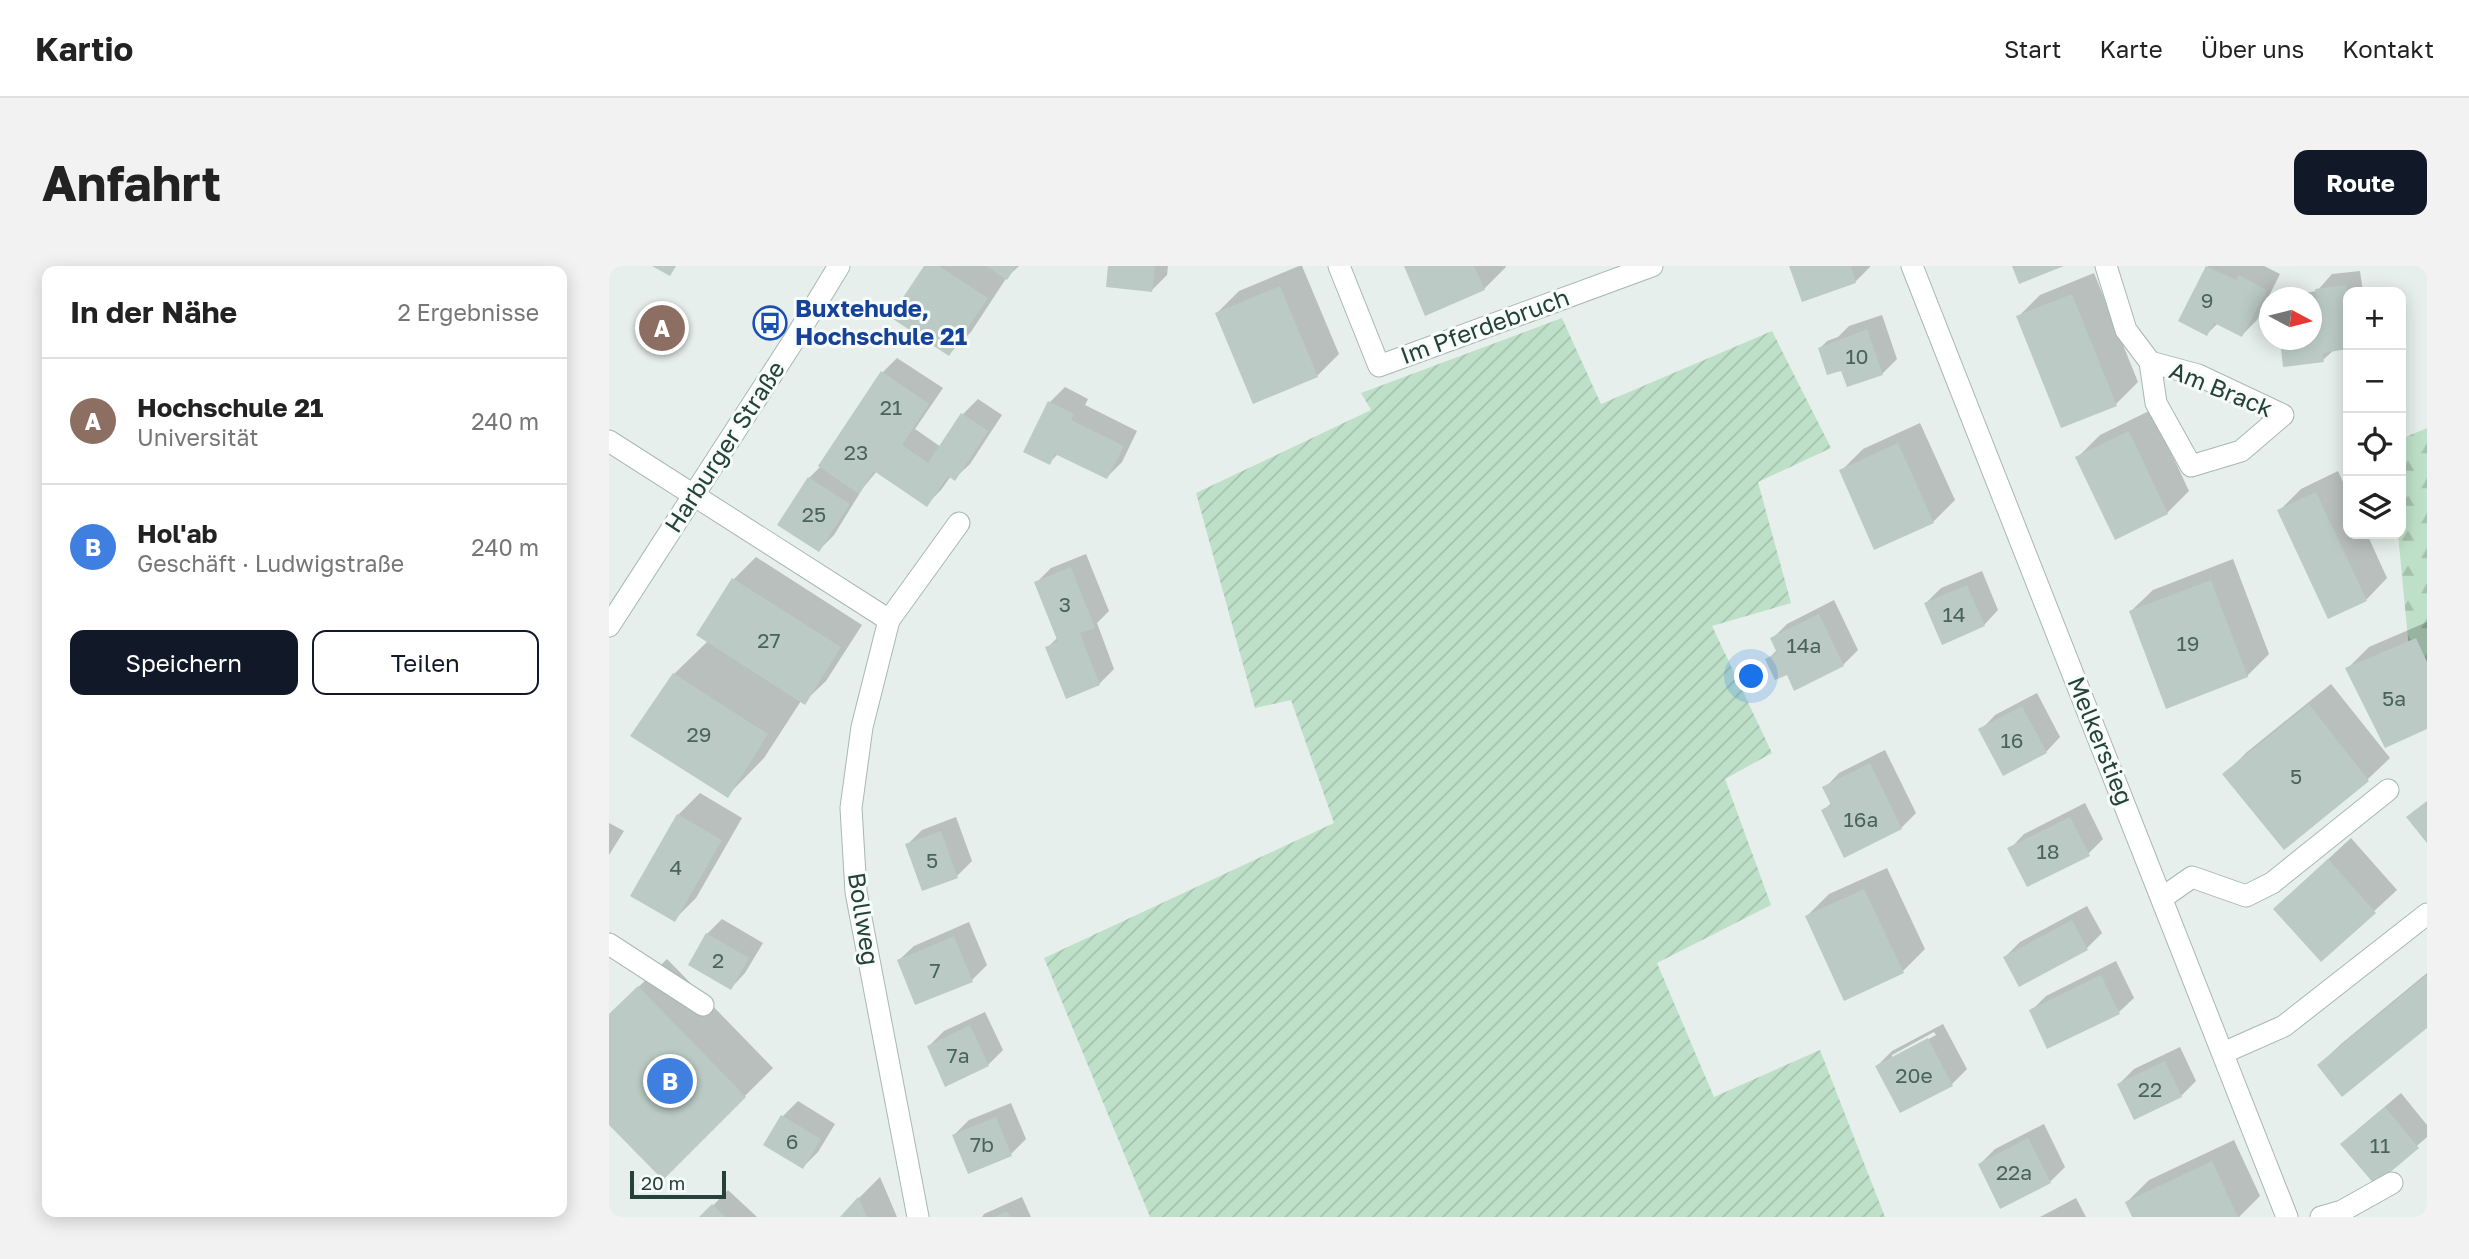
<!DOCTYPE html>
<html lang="de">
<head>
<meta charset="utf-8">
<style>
	:root { --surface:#fff; --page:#f2f2f2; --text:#222; --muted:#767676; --line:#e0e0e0; --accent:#111827 }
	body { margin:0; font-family:"Golos Text",sans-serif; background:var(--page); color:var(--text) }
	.controls { position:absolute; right:21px; top:21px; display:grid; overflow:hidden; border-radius:14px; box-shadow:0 4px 18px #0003 }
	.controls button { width:63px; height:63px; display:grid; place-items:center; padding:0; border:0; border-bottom:2px solid var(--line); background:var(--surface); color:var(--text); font:35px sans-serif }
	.compass { position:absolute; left:1650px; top:21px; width:63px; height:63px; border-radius:50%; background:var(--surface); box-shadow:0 4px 18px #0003; rotate:97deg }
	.scale { position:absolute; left:21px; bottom:18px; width:96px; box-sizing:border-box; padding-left:7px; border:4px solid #24423a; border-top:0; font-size:19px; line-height:24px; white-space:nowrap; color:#24423a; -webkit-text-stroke:5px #f7fbf9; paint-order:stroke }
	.you { position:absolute; left:1143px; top:411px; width:24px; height:24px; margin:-18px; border:5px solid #fff; border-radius:50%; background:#1a73e8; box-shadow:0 0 0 10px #1a73e833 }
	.badge { display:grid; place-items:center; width:46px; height:46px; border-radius:50%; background:var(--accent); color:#fff; font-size:23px; font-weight:700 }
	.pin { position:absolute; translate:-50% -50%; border:4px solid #fff; box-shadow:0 2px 7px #0006 }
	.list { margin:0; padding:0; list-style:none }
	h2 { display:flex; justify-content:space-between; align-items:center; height:91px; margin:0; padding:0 28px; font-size:30px }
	h2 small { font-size:23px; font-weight:400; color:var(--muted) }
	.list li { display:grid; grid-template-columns:46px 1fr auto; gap:21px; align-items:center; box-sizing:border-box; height:126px; padding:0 28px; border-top:2px solid var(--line) }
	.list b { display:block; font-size:26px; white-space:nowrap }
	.list p { margin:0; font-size:23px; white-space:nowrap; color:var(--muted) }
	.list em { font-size:23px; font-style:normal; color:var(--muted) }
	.actions { display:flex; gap:14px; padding:21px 28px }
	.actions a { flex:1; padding:16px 0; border:2px solid var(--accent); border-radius:14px; text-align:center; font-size:24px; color:var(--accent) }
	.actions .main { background:var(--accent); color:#fff }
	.icon { flex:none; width:38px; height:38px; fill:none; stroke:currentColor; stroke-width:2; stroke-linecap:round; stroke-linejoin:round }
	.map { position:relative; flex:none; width:1818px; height:951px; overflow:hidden; border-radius:14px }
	header { display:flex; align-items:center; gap:42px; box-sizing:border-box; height:98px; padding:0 35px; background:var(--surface); border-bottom:2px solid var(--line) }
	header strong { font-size:33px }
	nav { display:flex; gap:38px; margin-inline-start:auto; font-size:24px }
	.intro { display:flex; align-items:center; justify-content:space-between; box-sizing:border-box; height:168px; padding:0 42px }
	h1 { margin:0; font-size:49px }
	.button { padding:18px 32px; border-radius:14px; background:var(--accent); color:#fff; font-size:24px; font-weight:700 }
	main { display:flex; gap:42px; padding:0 42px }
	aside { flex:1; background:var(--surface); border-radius:14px; box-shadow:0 4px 18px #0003 }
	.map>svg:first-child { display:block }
	.forest { fill:url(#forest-firs) }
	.garden { fill:url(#garden-furrows) }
	.shadow { fill:#0003; fill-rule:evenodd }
	.building { fill:#bbcac4 }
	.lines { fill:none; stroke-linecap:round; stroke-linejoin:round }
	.minor-casing { stroke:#a8b8b2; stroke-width:23 }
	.minor { stroke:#fff; stroke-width:21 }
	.labels { text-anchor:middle; stroke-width:6; stroke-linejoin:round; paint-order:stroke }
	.number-label { font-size:21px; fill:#4a645c }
	.transit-label { font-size:24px; font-weight:bold; fill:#164399; stroke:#f7fbf9; text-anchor:start }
	.street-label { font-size:24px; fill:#24423a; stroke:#f7fbf9 }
</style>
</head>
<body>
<header>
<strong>Kartio</strong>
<nav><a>Start</a><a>Karte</a><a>Über uns</a><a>Kontakt</a></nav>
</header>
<div class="intro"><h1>Anfahrt</h1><a class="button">Route</a></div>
<main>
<aside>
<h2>In der Nähe<small>2 Ergebnisse</small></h2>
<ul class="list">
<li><span class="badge" style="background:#8d6e63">A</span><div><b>Hochschule 21</b><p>Universität</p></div><em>240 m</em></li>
<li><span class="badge" style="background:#3f7fe0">B</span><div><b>Hol'ab</b><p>Geschäft · Ludwigstraße</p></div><em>240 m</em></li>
</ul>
<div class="actions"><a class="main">Speichern</a><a>Teilen</a></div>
</aside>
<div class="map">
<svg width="1818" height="951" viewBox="0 0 1818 951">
	<defs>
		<pattern id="forest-firs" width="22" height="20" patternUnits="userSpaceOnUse" patternTransform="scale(1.75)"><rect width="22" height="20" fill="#bfe0c8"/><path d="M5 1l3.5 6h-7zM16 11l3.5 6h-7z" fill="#a4c1ad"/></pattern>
		<pattern id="garden-furrows" width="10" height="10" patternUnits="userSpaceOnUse" patternTransform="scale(1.75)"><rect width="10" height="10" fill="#bfe0c8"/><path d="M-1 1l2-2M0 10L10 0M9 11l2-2" fill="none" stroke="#a4c1ad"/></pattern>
	</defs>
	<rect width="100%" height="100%" fill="#e6efeb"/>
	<polygon class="forest" points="1818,162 1818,430 1802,404 1789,268 1792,268 1792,173"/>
	<polygon class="garden" points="953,52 992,138 1163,65 1222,182 1149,216 1182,337 1103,360 1163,487 1116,513 1162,639 1048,697 1105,831 1211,784 1276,951 541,951 435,692 725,557 682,434 646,442 587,227 762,144 752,127"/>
	<g class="shadow">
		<polygon points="317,0 410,0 398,11 362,66 340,88"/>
		<polygon points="501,0 559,0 558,9 543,24"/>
		<polygon points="690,0 693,0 730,88 708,110 608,47 630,25"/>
		<polygon points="796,0 896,0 897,1 875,23"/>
		<polygon points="1183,0 1261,0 1261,1 1246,16"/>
		<polygon points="1599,0 1655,0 1671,8 1648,54 1633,69 1609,57 1598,68 1571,54"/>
		<polygon points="1751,5 1754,26 1739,26 1739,82 1726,83 1714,94 1676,99 1673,74 1702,74 1702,32 1690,32 1694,27 1708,25 1723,8"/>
		<polygon points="1485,7 1529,116 1507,138 1409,51 1431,29"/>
		<polygon points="1273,49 1288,93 1273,108 1211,82 1218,75 1229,71 1240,60"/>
		<polygon points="288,92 334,122 306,163 332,181 354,148 369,133 393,149 361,198 346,212 342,210 332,224 317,239 268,205 254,222 225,269 210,284 171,259 200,212 212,200 274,106"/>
		<polygon points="456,121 479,133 476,139 528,165 513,196 498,211 450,187 440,197 417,185 441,136"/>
		<polygon points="1542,144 1580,225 1558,247 1469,191 1491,169"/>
		<polygon points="1311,157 1346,234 1324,256 1232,205 1254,183"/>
		<polygon points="1729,205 1739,227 1739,268 1758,268 1778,312 1757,334 1670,245 1692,223"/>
		<polygon points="477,288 500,345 488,357 505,403 490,418 438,382 449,371 427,317 442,302"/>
		<polygon points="147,291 253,359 217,415 195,436 192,435 155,492 118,530 65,408 99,375 89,369 125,313"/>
		<polygon points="1624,293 1660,388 1638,410 1522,345 1544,324"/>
		<polygon points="1373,305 1389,344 1375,359 1317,337 1332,322"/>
		<polygon points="1225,334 1249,384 1234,399 1179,406 1158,394 1168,384 1163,373 1178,358"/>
		<polygon points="1818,356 1818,461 1738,403 1760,381"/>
		<polygon points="1722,418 1781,492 1759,513 1675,582 1616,508 1638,486"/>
		<polygon points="1428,427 1451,471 1437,486 1372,464 1386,449"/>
		<polygon points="1276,484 1307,547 1292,562 1214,545 1223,536 1216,522 1230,507"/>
		<polygon points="91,527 133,552 87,632 65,654 69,549"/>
		<polygon points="1476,537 1494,573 1479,588 1401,583 1415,568"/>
		<polygon points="347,551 363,595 348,610 298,579 313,564"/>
		<polygon points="0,557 15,565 0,589"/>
		<polygon points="1742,572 1788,624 1712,694 1689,621"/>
		<polygon points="1278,602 1316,683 1294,705 1198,650 1220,628"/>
		<polygon points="1478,640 1493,667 1478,682 1411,719 1396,691 1411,676"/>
		<polygon points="113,653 154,677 136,707 122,722 98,668"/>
		<polygon points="360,656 378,699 363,714 307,737 290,694 305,680"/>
		<polygon points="58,693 164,802 54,911 0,856 0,750"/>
		<polygon points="1507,695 1525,732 1510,746 1422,745 1437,730"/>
		<polygon points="1818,707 1818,760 1710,799 1732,778"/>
		<polygon points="376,746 394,784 379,799 320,780 335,765"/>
		<path d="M1334,758L1358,803L1343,818L1268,800L1283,785ZM1325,766L1327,769L1283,793V789Z"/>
		<polygon points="1571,781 1587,815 1572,830 1510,818 1525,803"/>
		<polygon points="1792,827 1818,859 1818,871 1766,917 1748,864"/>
		<polygon points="189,835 226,858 209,886 194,901 174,850"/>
		<polygon points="402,837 417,873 402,888 345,869 360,854"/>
		<polygon points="1435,858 1456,901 1441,916 1371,898 1386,883"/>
		<polygon points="1625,874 1651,930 1630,951 1525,951 1518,936 1540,914"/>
		<polygon points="271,911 288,951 233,951 250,932"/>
		<polygon points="119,924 148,951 93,951"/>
		<polygon points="413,931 422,951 373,951 375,948"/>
		<polygon points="1467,932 1477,951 1431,951"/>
	</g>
	<g class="building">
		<polygon points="43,0 67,0 61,10"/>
		<polygon points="315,0 330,0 379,32 340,90 281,51"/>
		<polygon points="377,0 407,0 398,14"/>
		<polygon points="499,0 546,0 543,26 497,21"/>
		<polygon points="795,0 865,0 876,24 816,50"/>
		<polygon points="1180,0 1242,0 1247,17 1193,36"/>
		<polygon points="1403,0 1455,0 1410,18"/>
		<polygon points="1597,0 1627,14 1630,9 1658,24 1633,71 1605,57 1598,70 1569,55"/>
		<polygon points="1737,19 1739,39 1739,83 1714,87 1715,96 1674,101 1671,74 1702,74 1702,38 1708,38 1706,23"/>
		<polygon points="671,20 709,111 644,138 606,47"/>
		<polygon points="1463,28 1508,140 1452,162 1407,50"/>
		<polygon points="1258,63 1274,109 1238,121 1232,105 1218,109 1209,82"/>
		<polygon points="272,105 320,138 293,179 319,197 352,147 379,165 346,215 339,210 318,241 265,205 250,228 209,200"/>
		<polygon points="439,135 465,148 462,154 515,180 498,213 446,188 441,199 414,186"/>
		<polygon points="1520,165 1559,248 1506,274 1466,191"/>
		<polygon points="1289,177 1325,257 1265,284 1230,204"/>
		<polygon points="199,211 241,238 210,286 168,259"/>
		<polygon points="1707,226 1758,335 1719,353 1668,244"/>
		<polygon points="462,301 486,362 471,367 491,419 457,433 436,381 449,376 425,316"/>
		<polygon points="123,312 232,381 196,439 87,369"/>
		<polygon points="1602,314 1639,411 1557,443 1520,345"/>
		<polygon points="1358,319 1376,360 1333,379 1315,337"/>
		<polygon points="1210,348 1235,400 1185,425 1178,409 1166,414 1156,393 1168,387 1161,372"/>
		<polygon points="1807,372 1818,396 1818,463 1776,482 1736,402"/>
		<polygon points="64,407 159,468 119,532 21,470"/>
		<polygon points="1700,438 1760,515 1675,584 1613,508"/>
		<polygon points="1413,440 1438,487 1394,510 1369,463"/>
		<polygon points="1261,497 1293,563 1235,592 1212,544 1222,539 1213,521"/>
		<polygon points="1818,535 1818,577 1797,551"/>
		<polygon points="68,548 113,574 66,656 21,630"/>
		<polygon points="1461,551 1481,590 1418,621 1398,582"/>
		<polygon points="332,565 349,612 313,625 296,578"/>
		<polygon points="1719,593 1767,647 1712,696 1664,643"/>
		<polygon points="1255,623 1295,707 1235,735 1196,650"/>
		<polygon points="1463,654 1479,684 1410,721 1394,691"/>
		<polygon points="97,667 140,692 122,724 79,699"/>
		<polygon points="345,670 364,716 306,739 288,694"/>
		<polygon points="1492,709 1511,748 1438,783 1420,744"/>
		<polygon points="1818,709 1818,762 1733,831 1708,799"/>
		<polygon points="29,720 137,831 54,914 0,859 0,748"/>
		<polygon points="361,759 380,800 336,821 318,780"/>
		<polygon points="1319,772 1344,820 1291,847 1266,800"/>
		<polygon points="1556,795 1573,831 1525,854 1508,818"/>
		<polygon points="1776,841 1810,882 1766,919 1731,878"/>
		<polygon points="172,849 212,873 194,903 154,879"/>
		<polygon points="387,851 403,890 359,908 343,869"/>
		<polygon points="1419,872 1442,917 1391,943 1369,898"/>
		<polygon points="1603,895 1629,951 1523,951 1516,936"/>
		<polygon points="249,931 258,951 231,951"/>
		<polygon points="103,938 117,951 90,951"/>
		<polygon points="398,945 401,951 385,951"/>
	</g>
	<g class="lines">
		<defs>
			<g id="minor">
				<polyline points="730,0 770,100 1043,0"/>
				<polyline points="1303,0 1678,951"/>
				<polyline points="1497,0 1517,64 1541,96 1547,137 1582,200 1632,185 1674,149 1589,109 1541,96"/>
				<polyline points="0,175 280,354 253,461 242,542 247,626 309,951"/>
				<polyline points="280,354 350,257"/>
				<polyline points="0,360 185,74 230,0"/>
				<polyline points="1553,632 1583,611 1637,630 1663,617 1779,524"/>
				<polyline points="0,678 94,739"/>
				<polyline points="1614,787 1675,760 1818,648"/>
				<polyline points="1712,951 1733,945 1783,917"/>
			</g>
		</defs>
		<use href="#minor" class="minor-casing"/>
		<use href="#minor" class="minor"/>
	</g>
	<defs>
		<symbol id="bus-ring" viewBox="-11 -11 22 22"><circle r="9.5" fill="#f7fbf9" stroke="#1a4fb4" stroke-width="1.5"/><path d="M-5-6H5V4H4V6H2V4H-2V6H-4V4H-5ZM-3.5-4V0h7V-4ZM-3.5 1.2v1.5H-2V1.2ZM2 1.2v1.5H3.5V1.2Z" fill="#1a4fb4"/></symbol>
	</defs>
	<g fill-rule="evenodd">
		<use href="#bus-ring" x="142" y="38" width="38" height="38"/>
	</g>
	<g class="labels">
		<g class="number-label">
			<text x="1598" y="42">9</text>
			<text x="1248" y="98">10</text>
			<text x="282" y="149">21</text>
			<text x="247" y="194">23</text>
			<text x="205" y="256">25</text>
			<text x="456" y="346">3</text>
			<text x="1345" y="356">14</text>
			<text x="160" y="382">27</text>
			<text x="1579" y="385">19</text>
			<text x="1195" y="387">14a</text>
			<text x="1785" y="440">5a</text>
			<text x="90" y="476">29</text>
			<text x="1403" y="482">16</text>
			<text x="1687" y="518">5</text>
			<text x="1252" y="561">16a</text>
			<text x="1439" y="593">18</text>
			<text x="323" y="602">5</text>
			<text x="67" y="609">4</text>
			<text x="109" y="702">2</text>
			<text x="326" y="712">7</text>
			<text x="349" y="797">7a</text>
			<text x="1305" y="817">20e</text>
			<text x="1541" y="831">22</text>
			<text x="183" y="883">6</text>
			<text x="373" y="886">7b</text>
			<text x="1771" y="887">11</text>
			<text x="1405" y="914">22a</text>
		</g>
		<g class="transit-label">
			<text x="186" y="51">Buxtehude,<tspan x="186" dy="28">Hochschule 21</tspan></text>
		</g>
		<g class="street-label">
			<text transform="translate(876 61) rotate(-20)" y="8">Im Pferdebruch</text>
			<text transform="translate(1612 124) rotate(22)" y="8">Am Brack</text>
			<text transform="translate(116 181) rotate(-57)" y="8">Harburger Straße</text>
			<text transform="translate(1491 475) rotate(68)" y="8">Melkerstieg</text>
			<text transform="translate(254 653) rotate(81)" y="8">Bollweg</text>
		</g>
	</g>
</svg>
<div class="controls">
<button>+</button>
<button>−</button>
<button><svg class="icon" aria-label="locate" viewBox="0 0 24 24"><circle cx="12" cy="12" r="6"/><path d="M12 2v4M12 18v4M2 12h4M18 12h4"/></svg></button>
<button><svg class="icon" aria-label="layers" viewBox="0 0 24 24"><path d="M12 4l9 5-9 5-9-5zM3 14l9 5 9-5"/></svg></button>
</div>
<svg class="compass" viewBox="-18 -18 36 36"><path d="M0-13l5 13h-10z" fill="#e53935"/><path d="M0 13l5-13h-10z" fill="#767676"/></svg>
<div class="scale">20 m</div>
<div class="you"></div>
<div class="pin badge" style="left:53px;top:62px;background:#8d6e63">A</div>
<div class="pin badge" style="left:61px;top:815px;background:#3f7fe0">B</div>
</div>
</main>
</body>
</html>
